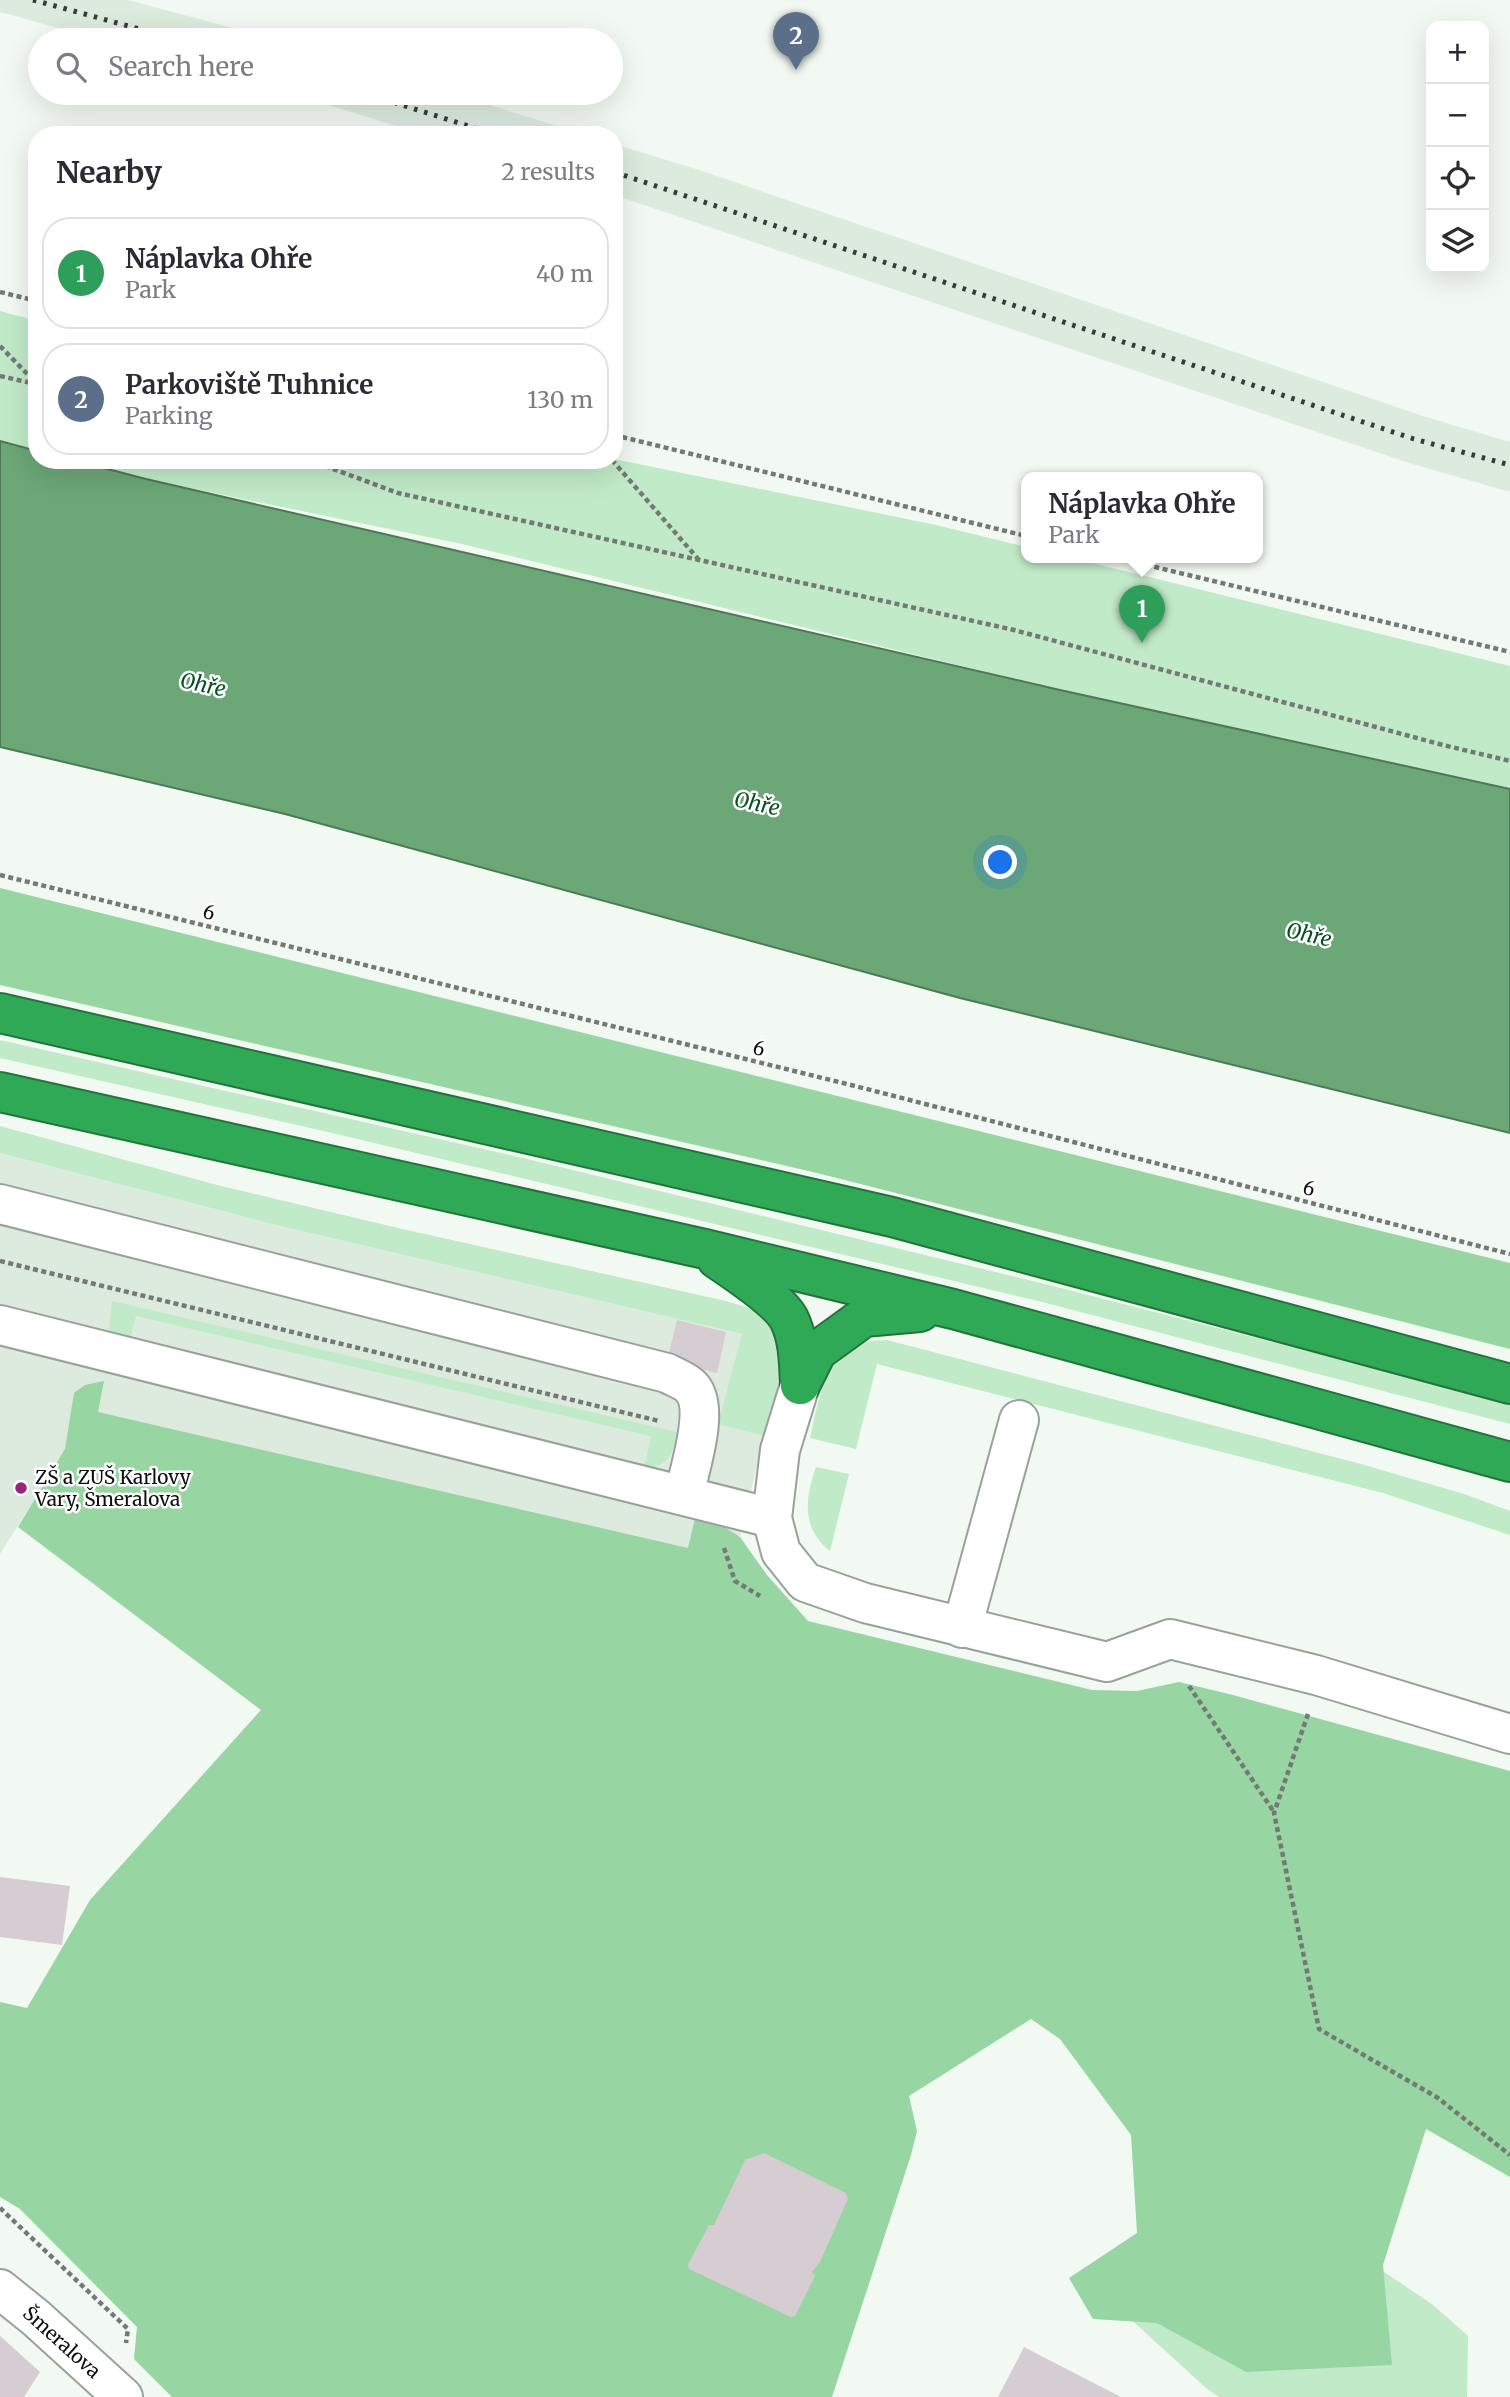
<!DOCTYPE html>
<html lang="en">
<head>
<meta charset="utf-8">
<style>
	:root { --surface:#fff; --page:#f2f2f3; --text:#2b2b33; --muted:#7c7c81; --line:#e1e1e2; --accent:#7c3aed }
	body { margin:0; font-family:Merriweather,serif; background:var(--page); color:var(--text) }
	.controls { position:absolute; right:21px; top:21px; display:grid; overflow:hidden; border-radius:14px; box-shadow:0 7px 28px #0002 }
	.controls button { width:63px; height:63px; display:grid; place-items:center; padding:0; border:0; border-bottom:2px solid var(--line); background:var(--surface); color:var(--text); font:35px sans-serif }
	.you { position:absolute; left:1001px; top:863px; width:24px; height:24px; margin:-18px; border:5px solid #fff; border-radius:50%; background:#1a73e8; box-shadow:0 0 0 10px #1a73e833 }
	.badge { display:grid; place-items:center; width:46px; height:46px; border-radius:50%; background:var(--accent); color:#fff; font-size:23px; font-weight:700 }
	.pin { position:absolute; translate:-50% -58px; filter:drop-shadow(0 2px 4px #0008) }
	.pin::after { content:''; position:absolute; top:37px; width:24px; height:21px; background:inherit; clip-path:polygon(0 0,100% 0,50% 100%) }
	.popup { position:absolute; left:1021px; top:472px; width:242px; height:91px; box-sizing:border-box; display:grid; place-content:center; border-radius:14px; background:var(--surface); filter:drop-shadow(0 2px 5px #0005); font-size:23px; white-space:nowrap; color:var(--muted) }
	.popup b { font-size:26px; color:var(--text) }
	.popup::after { content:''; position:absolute; left:50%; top:100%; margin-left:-14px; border:14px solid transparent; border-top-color:var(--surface) }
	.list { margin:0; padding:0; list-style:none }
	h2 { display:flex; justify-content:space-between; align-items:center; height:91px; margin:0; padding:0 28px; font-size:30px }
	h2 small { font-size:23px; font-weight:400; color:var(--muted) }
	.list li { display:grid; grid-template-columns:46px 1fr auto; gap:21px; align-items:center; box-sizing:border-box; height:112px; margin:0 14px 14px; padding:0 14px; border:2px solid var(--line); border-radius:28px }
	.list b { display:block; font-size:26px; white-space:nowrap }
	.list p { margin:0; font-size:23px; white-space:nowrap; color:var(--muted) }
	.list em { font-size:23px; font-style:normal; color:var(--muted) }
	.icon { flex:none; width:38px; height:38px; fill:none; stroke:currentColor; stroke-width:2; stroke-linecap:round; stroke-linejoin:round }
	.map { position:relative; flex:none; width:1510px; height:2397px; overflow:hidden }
	.search { position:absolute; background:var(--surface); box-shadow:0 7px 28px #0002; left:28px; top:28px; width:595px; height:77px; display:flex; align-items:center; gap:18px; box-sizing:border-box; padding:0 24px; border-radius:38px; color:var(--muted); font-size:26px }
	.panel { position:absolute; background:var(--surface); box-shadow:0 7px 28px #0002; left:28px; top:126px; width:595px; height:343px; border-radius:28px }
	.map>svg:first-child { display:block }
	.built { fill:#ddebdf }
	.green { fill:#c1eac8 }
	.forest { fill:#97d5a2 }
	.water { fill:#6ba777; stroke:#4e7957; stroke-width:2 }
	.building { fill:#d6cdd3 }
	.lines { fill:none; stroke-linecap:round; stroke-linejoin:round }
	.minor-casing { stroke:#99a19a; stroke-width:42 }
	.highway-casing { stroke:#23733d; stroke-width:42 }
	.path { stroke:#747975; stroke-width:4.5; stroke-dasharray:5 3.5; stroke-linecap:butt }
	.minor { stroke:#fff; stroke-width:38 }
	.highway { stroke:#30a957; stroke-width:38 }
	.rail { stroke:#383c39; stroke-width:5; stroke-dasharray:3.5 7; stroke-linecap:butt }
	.poi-dot { fill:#9a237d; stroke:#fff; stroke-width:2.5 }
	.labels { text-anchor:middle; stroke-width:5; stroke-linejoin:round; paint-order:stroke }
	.street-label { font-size:19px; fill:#0c0f0d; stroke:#fff }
	.poi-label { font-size:19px; fill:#0c0f0d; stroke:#fff; text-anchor:start }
	.water-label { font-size:21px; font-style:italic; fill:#085022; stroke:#fff }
</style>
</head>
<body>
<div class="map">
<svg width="1510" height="2397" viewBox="0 0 1510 2397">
	<rect width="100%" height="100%" fill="#f1f9f2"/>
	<g class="built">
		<polygon points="0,0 128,0 277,40 102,40 0,12"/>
		<polygon points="290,93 451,93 586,135 425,135"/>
		<polygon points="614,144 696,169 1423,416 1510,442 1510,492 1409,463 614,195"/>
		<polygon points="0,1153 280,1226 742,1334 782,1361 740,1537 717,1619 66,1449 0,1554"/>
	</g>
	<g class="green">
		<polygon points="0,311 37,321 37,451 0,441"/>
		<polygon points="614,459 936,525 1026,547 1026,557 1068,557 1510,666 1510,789 1060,690 462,544 146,479 73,460"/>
		<polygon points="0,1040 523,1158 1045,1284 1510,1403 1510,1424 1042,1302 328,1132 0,1058"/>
		<path d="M0,1126L221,1186L398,1228L726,1301C736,1304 748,1307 757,1312C799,1340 774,1397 765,1436L718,1424L742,1334L280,1226L0,1153Z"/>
		<path d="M112,1301L677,1432C672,1457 670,1465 644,1468L651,1436L136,1316L127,1349L112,1340L109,1329Z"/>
		<path d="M887,1340L1361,1464L1464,1494L1510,1511V1535L1383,1493L877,1364L856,1449L810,1438C818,1405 823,1356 860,1343C868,1340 879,1341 887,1340Z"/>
		<path d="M816,1467L849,1474L830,1551C801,1528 805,1498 816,1467Z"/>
		<polygon points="1318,2227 1433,2305 1468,2336 1467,2397 1219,2397 1206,2388 1114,2304"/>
	</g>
	<g class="forest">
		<polygon points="0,888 1510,1263 1510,1349 817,1173 0,985"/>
		<polygon points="104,1381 98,1412 688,1548 695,1518 724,1527 740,1537 767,1575 808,1621 1092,1690 1137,1691 1179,1682 1233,1695 1510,1771 1510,2177 1426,2129 1383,2265 1392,2365 1246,2372 1157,2323 1093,2319 1069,2278 1137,2233 1131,2135 1060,2039 1031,2019 909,2096 917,2131 911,2155 832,2397 172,2397 134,2359 137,2327 20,2209 0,2197 0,2002 27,2008 90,1900 261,1710 18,1527 65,1449 74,1393 85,1385"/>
	</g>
	<polygon class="water" points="0,441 37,451 37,460 73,460 146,479 1060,690 1510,789 1510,1133 960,998 285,814 0,747"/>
	<g class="building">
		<polygon points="677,1320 726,1332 717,1373 667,1361"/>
		<polygon points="0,1877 70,1886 62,1945 0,1937"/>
		<polygon points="764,2153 846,2193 848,2199 820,2262 812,2272 815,2276 795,2316 791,2317 689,2269 688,2265 709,2225 714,2225 745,2160"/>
		<polygon points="0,2336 40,2372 24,2397 0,2397"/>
		<polygon points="1024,2347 1082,2377 1121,2397 998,2397"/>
	</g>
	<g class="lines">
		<defs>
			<g id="minor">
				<path d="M0,1204L667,1373C674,1377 686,1381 691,1387C711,1407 689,1471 684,1495"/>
				<polyline points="0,1325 772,1518"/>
				<polyline points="800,1385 780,1450 772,1518 781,1552 805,1582 865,1603 1107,1662 1170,1639 1316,1675 1510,1734"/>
				<polyline points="962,1628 1019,1420"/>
				<polyline points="0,2289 36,2318 123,2397"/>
			</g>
			<g id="highway">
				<polyline points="0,1013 892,1217 1510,1384"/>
				<polyline points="0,1092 705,1249 953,1309 1510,1462"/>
				<path d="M717,1259C736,1272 779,1300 789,1319C799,1339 799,1363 800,1385"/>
				<polyline points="800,1385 817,1351 864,1317 920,1312"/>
			</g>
		</defs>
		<use href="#minor" class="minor-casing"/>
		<use href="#highway" class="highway-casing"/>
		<g class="path">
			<polyline points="0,292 37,301"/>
			<polyline points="0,346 37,384"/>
			<polyline points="0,376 36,384"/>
			<polyline points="614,435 1026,536"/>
			<polyline points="309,460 398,493 1014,630 1443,745 1510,761"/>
			<polyline points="612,460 699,560"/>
			<polyline points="1113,557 1510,652"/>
			<polyline points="0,875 855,1086 1510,1254"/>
			<polyline points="0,1261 659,1421"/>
			<polyline points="724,1548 735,1581 760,1596"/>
			<polyline points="1189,1686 1274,1812"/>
			<polyline points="1308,1714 1274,1813 1319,2029 1438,2098 1510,2155"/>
			<polyline points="0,2208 128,2329 126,2343"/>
		</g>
		<use href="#minor" class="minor"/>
		<use href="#highway" class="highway"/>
		<g class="rail">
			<polyline points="33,0 180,40"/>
			<polyline points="364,93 497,135"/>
			<polyline points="614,172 1414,439 1510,465"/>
		</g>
	</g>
	<circle class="poi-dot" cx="21" cy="1488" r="7"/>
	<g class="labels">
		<g class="street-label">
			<text transform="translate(209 912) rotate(14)" y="7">6</text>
			<text transform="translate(759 1048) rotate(14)" y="7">6</text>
			<text transform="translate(1309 1188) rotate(14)" y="7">6</text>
			<text transform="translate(62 2342) rotate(42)" y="7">Šmeralova</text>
		</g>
		<g class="poi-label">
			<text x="35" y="1484">ZŠ a ZUŠ Karlovy<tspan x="35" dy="22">Vary, Šmeralova</tspan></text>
		</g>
		<g class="water-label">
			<text transform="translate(203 685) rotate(12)" y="7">Ohře</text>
			<text transform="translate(757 804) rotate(12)" y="7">Ohře</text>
			<text transform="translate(1309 935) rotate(13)" y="7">Ohře</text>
		</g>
	</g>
</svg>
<div class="controls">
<button>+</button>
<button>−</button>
<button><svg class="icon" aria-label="locate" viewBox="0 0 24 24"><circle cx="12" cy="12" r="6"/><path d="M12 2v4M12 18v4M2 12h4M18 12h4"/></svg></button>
<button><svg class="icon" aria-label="layers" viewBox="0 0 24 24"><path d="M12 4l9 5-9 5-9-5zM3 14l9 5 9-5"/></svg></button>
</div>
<div class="you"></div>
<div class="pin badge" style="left:1142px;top:643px;background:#2e9e5b">1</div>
<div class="popup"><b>Náplavka Ohře</b>Park</div>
<div class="pin badge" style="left:796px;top:70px;background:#5c6f8a">2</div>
<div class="search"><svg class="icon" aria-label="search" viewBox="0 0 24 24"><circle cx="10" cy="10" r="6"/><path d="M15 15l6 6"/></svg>Search here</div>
<section class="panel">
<h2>Nearby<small>2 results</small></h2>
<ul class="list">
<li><span class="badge" style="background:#2e9e5b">1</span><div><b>Náplavka Ohře</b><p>Park</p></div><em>40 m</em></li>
<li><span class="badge" style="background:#5c6f8a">2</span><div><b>Parkoviště Tuhnice</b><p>Parking</p></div><em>130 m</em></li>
</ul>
</section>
</div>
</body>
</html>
